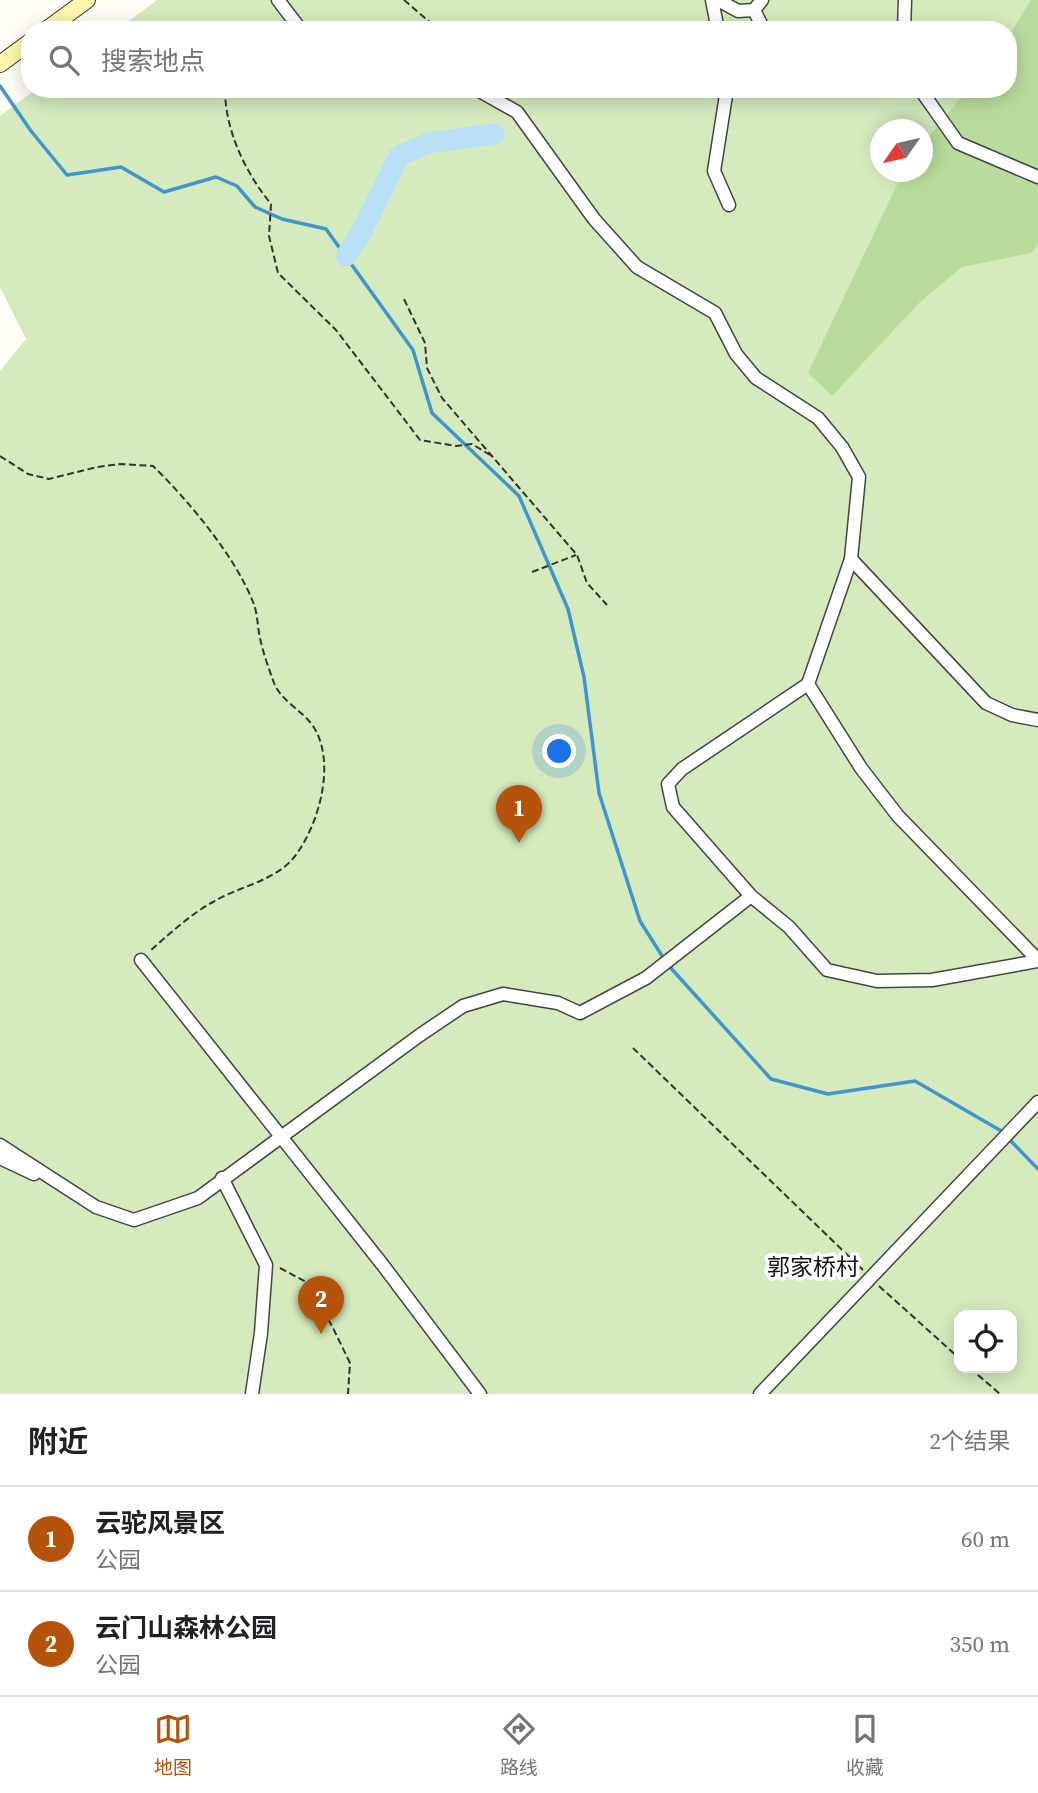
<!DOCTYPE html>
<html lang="zh">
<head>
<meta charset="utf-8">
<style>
	:root { --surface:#fff; --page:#f6f6f6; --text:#202124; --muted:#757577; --line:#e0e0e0; --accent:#b45309 }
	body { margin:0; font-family:"Source Serif 4","Noto Sans SC",serif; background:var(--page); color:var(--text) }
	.controls { position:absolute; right:21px; bottom:21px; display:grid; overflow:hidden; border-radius:14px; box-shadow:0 4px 18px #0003 }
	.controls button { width:63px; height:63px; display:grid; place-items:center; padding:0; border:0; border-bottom:2px solid var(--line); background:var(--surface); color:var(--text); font:35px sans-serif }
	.compass { position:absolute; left:870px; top:119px; width:63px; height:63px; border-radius:50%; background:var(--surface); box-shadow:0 4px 18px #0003; rotate:236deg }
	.you { position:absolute; left:560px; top:752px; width:24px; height:24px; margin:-18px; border:5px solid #fff; border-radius:50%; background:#1a73e8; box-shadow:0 0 0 10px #1a73e833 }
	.badge { display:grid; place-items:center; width:46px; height:46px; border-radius:50%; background:var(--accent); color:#fff; font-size:23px; font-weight:700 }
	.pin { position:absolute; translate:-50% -58px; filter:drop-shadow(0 2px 4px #0008) }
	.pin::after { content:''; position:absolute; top:37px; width:24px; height:21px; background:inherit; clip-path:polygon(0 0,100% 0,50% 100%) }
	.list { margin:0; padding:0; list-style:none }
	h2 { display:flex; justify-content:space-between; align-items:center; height:91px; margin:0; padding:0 28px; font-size:30px }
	h2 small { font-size:23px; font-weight:400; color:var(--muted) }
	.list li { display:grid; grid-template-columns:46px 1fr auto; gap:21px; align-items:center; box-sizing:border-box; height:105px; padding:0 28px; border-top:2px solid var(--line) }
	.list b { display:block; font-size:26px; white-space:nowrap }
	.list p { margin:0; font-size:23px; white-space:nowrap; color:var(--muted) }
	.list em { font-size:23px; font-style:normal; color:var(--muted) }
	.icon { flex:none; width:38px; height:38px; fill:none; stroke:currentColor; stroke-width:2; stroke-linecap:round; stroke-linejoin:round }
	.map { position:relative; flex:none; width:1038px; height:1394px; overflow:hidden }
	.search { position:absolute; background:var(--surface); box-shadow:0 4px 18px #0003; left:21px; right:21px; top:21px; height:77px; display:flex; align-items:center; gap:18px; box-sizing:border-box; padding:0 24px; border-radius:28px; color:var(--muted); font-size:26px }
	.sheet { height:301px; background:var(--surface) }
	nav { display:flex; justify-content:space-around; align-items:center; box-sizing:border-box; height:98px; border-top:2px solid var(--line); background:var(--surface); font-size:19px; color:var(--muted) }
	nav a { display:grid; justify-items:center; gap:4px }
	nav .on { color:var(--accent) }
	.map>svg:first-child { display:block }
	.green { fill:#d5ebbd; fill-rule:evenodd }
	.forest { fill:#b9dc9c }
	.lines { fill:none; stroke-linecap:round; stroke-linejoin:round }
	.stream { stroke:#3f96cf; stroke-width:3.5 }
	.river { stroke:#b9e0f7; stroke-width:21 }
	.minor-casing { stroke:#444; stroke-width:15 }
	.secondary-casing { stroke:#333; stroke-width:18 }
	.path { stroke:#333; stroke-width:2; stroke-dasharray:7 3.5; stroke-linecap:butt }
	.minor { stroke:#fff; stroke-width:12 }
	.secondary { stroke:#fff6b0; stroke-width:16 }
	.labels { text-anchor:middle; stroke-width:7; stroke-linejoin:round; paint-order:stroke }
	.quarter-label { font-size:23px; fill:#111; stroke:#fff }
</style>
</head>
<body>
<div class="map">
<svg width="1038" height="1394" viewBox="0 0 1038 1394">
	<rect width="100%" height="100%" fill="#fffdf5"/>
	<path class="green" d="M157,0H1038V1394H0V371L26,339L0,287V116L36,89H1008V30H117ZM880,130H922V172H880ZM959,1315H1012V1368H959Z"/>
	<polygon class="forest" points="1031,0 1038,0 1038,245 1031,253 962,267 920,302 832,396 808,373 903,172 922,172 923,144 968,89 1008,89 1008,37"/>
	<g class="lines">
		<g class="stream">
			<polyline points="0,86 31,131 67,175 121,167 164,192 216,177 237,186 255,207 282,219 326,229 413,350 432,413 519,496 568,609 584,677 599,793 640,921 664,959"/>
			<polyline points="669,966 771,1079 828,1094 915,1081 1003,1132"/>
			<polyline points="1008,1138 1038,1169"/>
		</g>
		<polyline class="river" points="346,256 361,233 399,156 428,143 494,134"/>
		<defs>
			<g id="minor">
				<polyline points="278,0 301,30"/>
				<polyline points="712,0 718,30"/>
				<polyline points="718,0 738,11 754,10 762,0"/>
				<polyline points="754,10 764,30"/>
				<polyline points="904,30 905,0"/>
				<polyline points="476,89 517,112 594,219 637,267 715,313 736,354 756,378 818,418 842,447 859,477 851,559 808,684 861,768 898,816 1038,960"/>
				<polyline points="727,89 714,171 729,205"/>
				<polyline points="920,89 958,143 1038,177"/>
				<polyline points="851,559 986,703 1012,715 1038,720"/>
				<polyline points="751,896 789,927 827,970 877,981 932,980 1038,961"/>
				<polyline points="141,960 382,1264 480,1394"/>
				<polyline points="0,1145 96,1207 134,1220 198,1198 420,1035 463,1006 503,994 558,1003 580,1013 646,978 751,896 673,807 668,784 682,769 808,684"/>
				<polyline points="0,1158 34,1174"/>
				<polyline points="222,1178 266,1265 261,1333 252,1394"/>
				<polyline points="760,1394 1038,1102"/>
			</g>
			<g id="secondary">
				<polyline points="46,30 87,0"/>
				<polyline points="0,64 30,42"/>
			</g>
		</defs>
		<use href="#minor" class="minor-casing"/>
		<use href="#secondary" class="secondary-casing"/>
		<g class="path">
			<polyline points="404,0 439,30"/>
			<path d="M622,30C648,22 678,33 703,21"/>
			<path d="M225,89C225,130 245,172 271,204L269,236L278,273L336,330L420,440L456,446L472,444L490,455"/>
			<polyline points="537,89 559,94 572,89"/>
			<polyline points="404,299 425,343 427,368 442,398 577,555 587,583 607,605"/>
			<path d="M0,456L28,474L49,479L97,467L120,464L153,466C188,500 235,556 253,602C258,614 257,625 260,638C263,653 269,669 274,683C281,701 303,711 313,726C336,761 320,820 298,852C279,881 241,885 213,902C191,914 169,934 150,951"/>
			<polyline points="532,572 576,555"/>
			<polyline points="633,1048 863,1270"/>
			<polyline points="280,1268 308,1283 333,1328 350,1363 348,1394"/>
			<polyline points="879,1286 959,1358"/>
			<polyline points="970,1368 1000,1394"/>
		</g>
		<use href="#minor" class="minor"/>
		<use href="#secondary" class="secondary"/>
	</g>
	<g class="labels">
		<g class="quarter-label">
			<text x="813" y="1275">郭家桥村</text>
		</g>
	</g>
</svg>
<div class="controls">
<button><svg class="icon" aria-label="locate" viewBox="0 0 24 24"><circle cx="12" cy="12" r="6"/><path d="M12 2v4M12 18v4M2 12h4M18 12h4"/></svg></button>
</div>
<svg class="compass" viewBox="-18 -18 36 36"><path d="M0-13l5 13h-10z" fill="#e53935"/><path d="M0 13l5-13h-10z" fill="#757577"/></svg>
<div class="you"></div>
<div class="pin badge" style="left:519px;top:843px">1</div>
<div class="pin badge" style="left:321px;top:1334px">2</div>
<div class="search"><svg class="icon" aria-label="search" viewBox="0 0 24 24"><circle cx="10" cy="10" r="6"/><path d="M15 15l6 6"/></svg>搜索地点</div>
</div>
<section class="sheet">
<h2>附近<small>2个结果</small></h2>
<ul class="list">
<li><span class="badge">1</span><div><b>云驼风景区</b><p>公园</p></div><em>60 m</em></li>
<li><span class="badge">2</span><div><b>云门山森林公园</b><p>公园</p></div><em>350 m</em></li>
</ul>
</section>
<nav>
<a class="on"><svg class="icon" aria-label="map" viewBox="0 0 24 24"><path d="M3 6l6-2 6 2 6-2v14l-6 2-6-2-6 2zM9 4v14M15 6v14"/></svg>地图</a>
<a><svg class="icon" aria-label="directions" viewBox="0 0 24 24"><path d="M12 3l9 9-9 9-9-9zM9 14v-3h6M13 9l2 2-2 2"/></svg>路线</a>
<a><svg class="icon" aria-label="saved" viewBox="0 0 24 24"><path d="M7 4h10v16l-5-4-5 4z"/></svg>收藏</a>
</nav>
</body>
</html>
